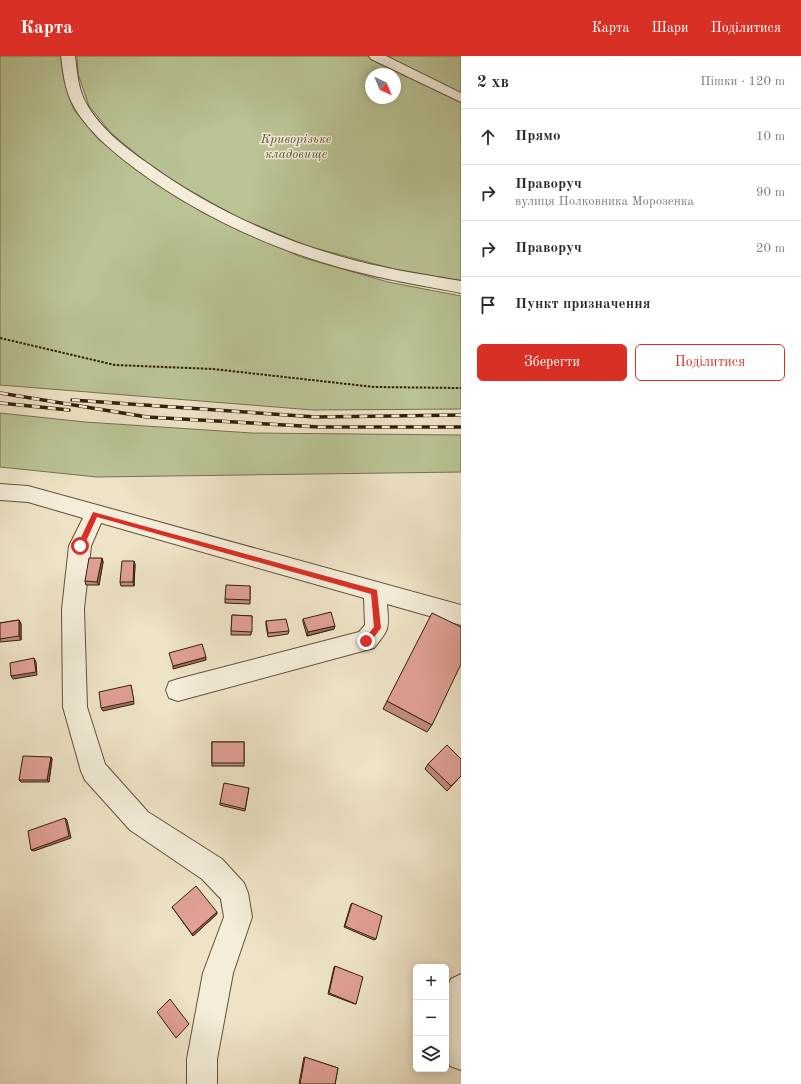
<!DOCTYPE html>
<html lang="uk">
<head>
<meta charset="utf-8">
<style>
	:root { --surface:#fff; --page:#f7f7f7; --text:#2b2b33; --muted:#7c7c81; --line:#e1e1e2; --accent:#d93025 }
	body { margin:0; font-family:"Old Standard TT",serif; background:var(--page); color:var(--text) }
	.controls { position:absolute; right:12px; bottom:12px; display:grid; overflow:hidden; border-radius:6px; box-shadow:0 2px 10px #0003 }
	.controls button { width:36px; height:36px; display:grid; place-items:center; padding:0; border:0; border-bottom:1px solid var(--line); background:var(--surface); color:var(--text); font:20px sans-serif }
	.compass { position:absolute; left:365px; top:12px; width:36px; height:36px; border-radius:50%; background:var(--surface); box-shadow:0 2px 10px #0003; rotate:137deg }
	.stop { position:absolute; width:12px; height:12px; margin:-9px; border:3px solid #d93025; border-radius:50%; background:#fff }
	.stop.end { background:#d93025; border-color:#fff; box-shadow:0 1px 4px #0008 }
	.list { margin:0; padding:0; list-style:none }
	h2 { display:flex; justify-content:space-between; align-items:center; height:52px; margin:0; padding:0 16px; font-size:17px }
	h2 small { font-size:13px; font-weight:400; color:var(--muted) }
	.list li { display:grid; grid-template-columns:26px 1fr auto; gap:12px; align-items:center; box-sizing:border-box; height:56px; padding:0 16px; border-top:1px solid var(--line) }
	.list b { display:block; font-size:15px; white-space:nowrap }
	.list p { margin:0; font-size:13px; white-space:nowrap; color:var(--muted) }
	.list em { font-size:13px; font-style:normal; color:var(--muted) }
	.actions { display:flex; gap:8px; padding:12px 16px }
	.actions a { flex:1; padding:9px 0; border:1px solid var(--accent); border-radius:6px; text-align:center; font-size:14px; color:var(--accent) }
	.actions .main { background:var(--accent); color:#fff }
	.icon { flex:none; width:22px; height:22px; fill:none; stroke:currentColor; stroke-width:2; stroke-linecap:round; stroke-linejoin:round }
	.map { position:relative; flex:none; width:461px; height:1028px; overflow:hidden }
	header { display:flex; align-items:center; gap:24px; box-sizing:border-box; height:56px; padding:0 20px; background:var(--accent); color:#fff }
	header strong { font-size:19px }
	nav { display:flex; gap:22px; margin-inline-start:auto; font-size:14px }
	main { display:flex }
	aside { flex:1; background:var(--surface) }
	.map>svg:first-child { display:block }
	.green { fill:#bac394; stroke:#76724f; fill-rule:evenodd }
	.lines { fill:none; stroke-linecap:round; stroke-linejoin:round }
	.minor-casing { stroke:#625139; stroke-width:2 }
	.path { stroke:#33200a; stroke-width:2; stroke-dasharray:2.5 1.5; stroke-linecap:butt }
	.minor { fill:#f4edda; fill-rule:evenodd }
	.rail-casing { stroke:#33200a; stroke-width:3.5 }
	.rail { stroke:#f4edda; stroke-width:2.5; stroke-dasharray:8; stroke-linecap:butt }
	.wall { fill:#c18a80; stroke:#33200a }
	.shaded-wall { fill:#9d7068; stroke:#33200a }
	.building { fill:#e0a095; stroke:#33200a }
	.route { fill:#d93025 }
	.labels { text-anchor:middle; stroke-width:3; stroke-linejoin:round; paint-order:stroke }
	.far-park-label { font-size:13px; font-style:italic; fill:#5c5133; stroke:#f4edda }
</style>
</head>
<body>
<header>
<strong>Карта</strong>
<nav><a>Карта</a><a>Шари</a><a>Поділитися</a></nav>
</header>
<main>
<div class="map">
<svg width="461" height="1028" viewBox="0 0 461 1028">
	<rect width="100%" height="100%" fill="#eee3c6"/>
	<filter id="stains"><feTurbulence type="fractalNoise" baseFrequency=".005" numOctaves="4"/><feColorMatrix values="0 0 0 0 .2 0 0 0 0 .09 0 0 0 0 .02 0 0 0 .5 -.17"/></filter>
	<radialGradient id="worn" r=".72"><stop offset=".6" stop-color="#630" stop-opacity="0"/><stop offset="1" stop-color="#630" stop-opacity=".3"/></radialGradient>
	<g class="green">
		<polygon points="0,0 61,0 63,20 74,54 98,83 148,122 229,169 301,201 388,226 461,240 461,353 313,354 0,329"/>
		<path d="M77,0H461V225L394,213L307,190L237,161L159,117L111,77L89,50L78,18ZM371,18H395V42H371Z"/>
		<polygon points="0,357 85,366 252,377 461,379 461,416 97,421 0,411"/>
	</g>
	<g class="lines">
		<defs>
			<g id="minor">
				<path d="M61,0H75C77,16 78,33 86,47C99,71 124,91 146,106C203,148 271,181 339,200C379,212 420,218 461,225V237C415,228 370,221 325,207C259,187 192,155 137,114C113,96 86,74 72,47C65,33 63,16 61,0Z"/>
				<polygon points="369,0 386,0 461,37 461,46 371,3"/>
				<path d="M0,428L28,430L461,549V569L387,548C389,572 390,573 374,592L178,645L169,642L166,634L169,626L178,623L359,576L365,569L364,542L101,467L91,490L84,553L87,651L105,708L148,756L222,803L244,827L248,837L252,861L233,917L217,1003V1028H187V1003L203,917L224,861L221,843L202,823L130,774L85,724L81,715L63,651L62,553L69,490L83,462L28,446L0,444Z"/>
				<polygon points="461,918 461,1014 450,1010 446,1000 446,933 451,923"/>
			</g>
		</defs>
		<use href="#minor" class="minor-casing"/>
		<polyline class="path" points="0,282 115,309 213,313 374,331 461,332"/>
		<use href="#minor" class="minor"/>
		<defs>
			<g id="rail">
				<polyline points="0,337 147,361 319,371 461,371"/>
				<polyline points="72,344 316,361 461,359"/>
				<polyline points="0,347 69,354"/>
			</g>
		</defs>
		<use href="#rail" class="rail-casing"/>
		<use href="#rail" class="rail"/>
	</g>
	<g class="wall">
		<polygon points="102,502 103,506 99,529 86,529 85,525"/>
		<polygon points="135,508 134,530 121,530 120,526"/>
		<polygon points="250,530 250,548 225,547 225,543"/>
		<polygon points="232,559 252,560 251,579 231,579"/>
		<polygon points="303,563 334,573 307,580 303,566"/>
		<polygon points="19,564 21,568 21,584 0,586 0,567"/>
		<polygon points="266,565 289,575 288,578 268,581 266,569"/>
		<polygon points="387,645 432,669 427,676 383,653"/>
		<rect x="212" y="686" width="32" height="24"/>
		<polygon points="51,701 52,703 49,726 21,726 19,724"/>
		<polygon points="428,708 461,720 447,735 425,713"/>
		<polygon points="249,732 245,755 220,749 220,747"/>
		<polygon points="352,847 376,883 374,884 344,871 351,848"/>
		<polygon points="172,851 217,858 193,880"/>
		<polygon points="335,910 356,948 355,948 328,938 334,911"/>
		<polygon points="304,1001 338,1012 335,1028 299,1028"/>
	</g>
	<g class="shaded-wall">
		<polygon points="102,502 103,506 99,529 97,526"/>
		<polygon points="134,505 135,508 134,530 133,526"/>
		<polygon points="19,564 21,568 21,584 19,580"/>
		<polygon points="335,570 334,573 307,580 308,576"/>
		<polygon points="206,601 206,604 173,613 173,610"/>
		<polygon points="34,602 36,606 37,619 13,623 11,620"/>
		<polygon points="131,629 134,648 103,655 101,652"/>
		<polygon points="51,701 52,703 49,726 47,724"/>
		<polygon points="65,762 67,764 71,782 34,795 31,794"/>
		<polygon points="217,856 217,858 193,880 192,878"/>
	</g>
	<g class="building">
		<polygon points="89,502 102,502 97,526 85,525"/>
		<polygon points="122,505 134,505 133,526 120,526"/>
		<polygon points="226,529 250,530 250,544 225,543"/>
		<polygon points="331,556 335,570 308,576 303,563"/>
		<polygon points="432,557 461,571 461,608 432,669 387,645"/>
		<polygon points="232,559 252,560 252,576 231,575"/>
		<polygon points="286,563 289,575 268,577 266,565"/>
		<polygon points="19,564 19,580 0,583 0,567"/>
		<polygon points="202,588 206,601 173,610 169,597"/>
		<polygon points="34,602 36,616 11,620 10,607"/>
		<polygon points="131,629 134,645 101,652 99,636"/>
		<rect x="212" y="686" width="32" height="21"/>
		<polygon points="447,689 461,703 461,720 451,730 428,708"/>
		<polygon points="23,700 51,701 47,724 19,724"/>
		<polygon points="224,727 249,732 245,753 220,747"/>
		<polygon points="65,762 69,780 31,794 28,775"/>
		<polygon points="196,830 217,856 192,878 172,851"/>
		<polygon points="352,847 382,860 376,883 345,870"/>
		<polygon points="335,910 363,921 356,948 329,937"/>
		<polygon points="170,943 189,968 176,982 157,956"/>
		<polygon points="305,1001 338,1012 335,1028 300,1028"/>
	</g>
	<polygon class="route" points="93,456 377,534 381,572 369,588 364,588 364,583 374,571 371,538 97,461 83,492 78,492 77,490"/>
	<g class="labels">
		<g class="far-park-label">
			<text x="296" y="87">Криворізьке<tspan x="296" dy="15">кладовище</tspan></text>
		</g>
	</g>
	<rect width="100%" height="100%" filter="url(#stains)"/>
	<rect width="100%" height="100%" fill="url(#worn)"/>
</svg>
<div class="controls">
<button>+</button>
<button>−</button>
<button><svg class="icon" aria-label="layers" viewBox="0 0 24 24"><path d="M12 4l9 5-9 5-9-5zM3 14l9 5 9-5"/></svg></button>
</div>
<svg class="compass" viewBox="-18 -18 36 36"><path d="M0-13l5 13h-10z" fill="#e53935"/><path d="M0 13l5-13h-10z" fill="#7c7c81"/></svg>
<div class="stop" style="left:80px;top:490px"></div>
<div class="stop end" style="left:366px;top:585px"></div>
</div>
<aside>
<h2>2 хв<small>Пішки · 120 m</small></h2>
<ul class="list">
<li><svg class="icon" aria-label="ahead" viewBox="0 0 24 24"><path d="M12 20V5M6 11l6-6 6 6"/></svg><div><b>Прямо</b></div><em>10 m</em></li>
<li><svg class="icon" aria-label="right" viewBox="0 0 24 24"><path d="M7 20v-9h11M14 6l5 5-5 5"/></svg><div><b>Праворуч</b><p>вулиця Полковника Морозенка</p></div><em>90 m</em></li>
<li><svg class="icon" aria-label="right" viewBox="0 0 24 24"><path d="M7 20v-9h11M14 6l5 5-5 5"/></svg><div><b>Праворуч</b></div><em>20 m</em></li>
<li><svg class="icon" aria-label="arrive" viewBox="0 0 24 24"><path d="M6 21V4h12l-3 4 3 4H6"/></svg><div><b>Пункт призначення</b></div></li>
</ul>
<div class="actions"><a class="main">Зберегти</a><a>Поділитися</a></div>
</aside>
</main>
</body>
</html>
